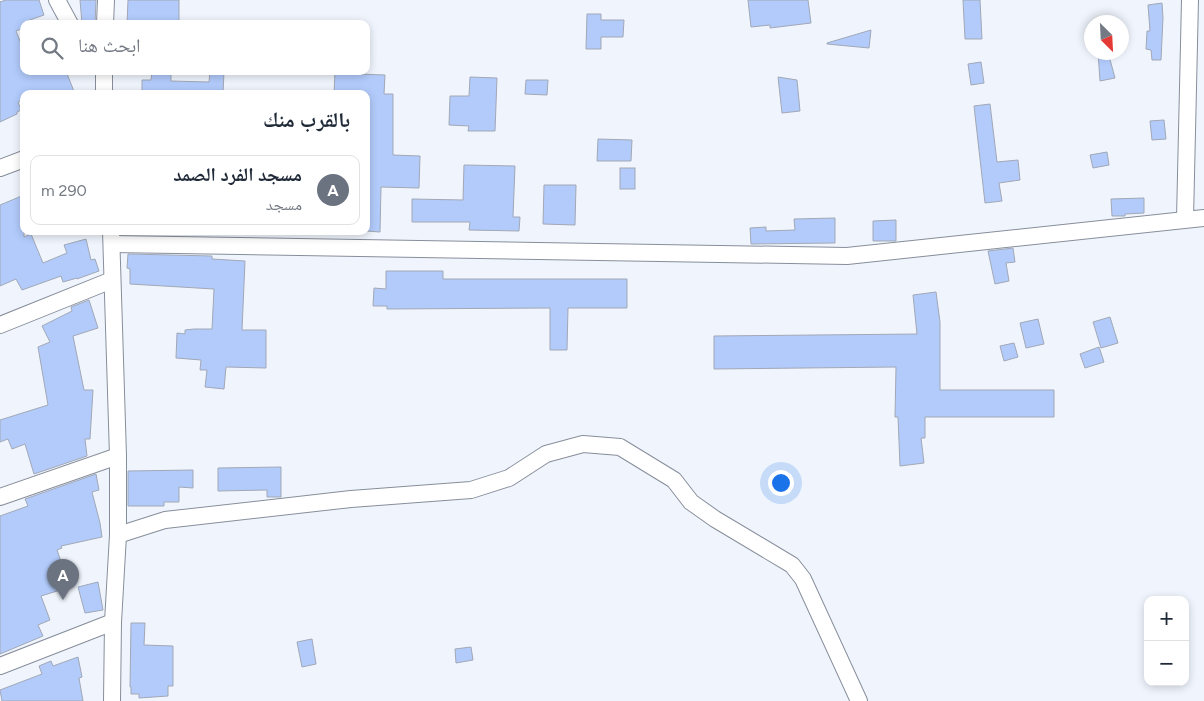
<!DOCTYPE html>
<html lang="ar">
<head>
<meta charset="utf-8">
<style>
	:root { --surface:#fff; --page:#f6f6f7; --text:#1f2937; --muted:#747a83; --line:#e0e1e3; --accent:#925617 }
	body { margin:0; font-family:Figtree,"Noto Naskh Arabic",sans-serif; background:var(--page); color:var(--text); direction:rtl }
	.controls { position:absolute; right:15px; bottom:15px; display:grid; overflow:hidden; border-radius:10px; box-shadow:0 2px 8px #0003 }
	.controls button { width:45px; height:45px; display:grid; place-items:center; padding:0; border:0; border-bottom:1px solid var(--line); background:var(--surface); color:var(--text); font:25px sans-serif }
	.compass { position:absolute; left:1084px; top:15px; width:45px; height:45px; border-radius:50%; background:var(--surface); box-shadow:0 2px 8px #0003; rotate:156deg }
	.you { position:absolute; left:780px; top:482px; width:18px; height:18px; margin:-12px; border:4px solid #fff; border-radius:50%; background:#1a73e8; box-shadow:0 0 0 8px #1a73e833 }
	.badge { display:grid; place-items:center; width:32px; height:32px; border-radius:50%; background:var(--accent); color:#fff; font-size:16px; font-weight:700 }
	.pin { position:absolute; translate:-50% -41px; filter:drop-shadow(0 1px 2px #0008) }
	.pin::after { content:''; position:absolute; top:26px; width:18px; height:15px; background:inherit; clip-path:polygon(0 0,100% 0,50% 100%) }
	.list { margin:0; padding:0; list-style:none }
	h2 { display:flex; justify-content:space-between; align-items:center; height:65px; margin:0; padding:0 20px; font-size:21px }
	h2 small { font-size:16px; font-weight:400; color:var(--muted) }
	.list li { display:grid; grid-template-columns:32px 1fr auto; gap:15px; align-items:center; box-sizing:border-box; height:70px; margin:0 10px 10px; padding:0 10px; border:1px solid var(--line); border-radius:10px }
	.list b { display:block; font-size:19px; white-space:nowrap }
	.list p { margin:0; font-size:16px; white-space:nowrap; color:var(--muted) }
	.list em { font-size:16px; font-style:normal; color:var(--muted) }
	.icon { flex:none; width:28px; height:28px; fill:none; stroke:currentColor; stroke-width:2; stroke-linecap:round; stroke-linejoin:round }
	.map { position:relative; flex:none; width:1204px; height:701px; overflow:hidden; direction:ltr }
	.search { position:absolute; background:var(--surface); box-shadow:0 2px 8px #0003; left:20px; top:20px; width:350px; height:55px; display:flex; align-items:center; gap:12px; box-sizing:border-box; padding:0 18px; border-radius:10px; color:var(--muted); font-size:19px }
	.panel { position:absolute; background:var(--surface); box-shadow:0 2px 8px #0003; left:20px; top:90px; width:350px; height:145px; border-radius:10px; direction:rtl }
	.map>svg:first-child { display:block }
	.building { fill:#b2cbfb; stroke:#a1a8b6 }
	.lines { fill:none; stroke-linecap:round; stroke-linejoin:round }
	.minor-casing { stroke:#878e9b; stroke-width:18 }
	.minor { stroke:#fff; stroke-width:16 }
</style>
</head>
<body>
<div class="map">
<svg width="1204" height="701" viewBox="0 0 1204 701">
	<rect width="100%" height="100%" fill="#f0f5fd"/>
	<g class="building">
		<polygon points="6,0 39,0 44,15 27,21 28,24 24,24 24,28 16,31 24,51 24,71 66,71 75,94 24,94 24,99 18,102 21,110 17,112 17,114 0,122 0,2"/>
		<polygon points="80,0 96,0 95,24 82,24"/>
		<polygon points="128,0 179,0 179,24 127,24"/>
		<polygon points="748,0 808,0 811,23 770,28 770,25 751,27"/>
		<polygon points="963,0 980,0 982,39 965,39"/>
		<polygon points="1162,3 1163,18 1161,60 1152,60 1151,50 1146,49 1147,31 1150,31 1148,5"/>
		<polygon points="587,14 601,14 601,20 624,20 623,37 601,37 601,49 586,49"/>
		<polygon points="871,30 869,48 827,44 827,43"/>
		<polygon points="1098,52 1108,52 1115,78 1100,81"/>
		<polygon points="981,62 984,83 971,85 968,64"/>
		<polygon points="152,71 171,71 171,81 209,82 210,71 224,71 223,94 142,94 142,80 151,80"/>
		<polygon points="335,71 357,71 357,74 385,75 384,94 393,94 393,155 420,156 419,188 381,187 380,232 366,231 368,94 334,94"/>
		<polygon points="470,77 497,78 495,131 468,131 469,126 449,125 450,96 469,96"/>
		<polygon points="778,77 797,80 800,111 782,113"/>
		<polygon points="526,80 548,80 547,95 525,94"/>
		<polygon points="990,104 997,162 1018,160 1020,180 999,183 1002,201 985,203 974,106"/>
		<polygon points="1164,120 1166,139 1152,140 1150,121"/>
		<polygon points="598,139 632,140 631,161 597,161"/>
		<polygon points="1107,152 1109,165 1093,168 1090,155"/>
		<polygon points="464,165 515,166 513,217 520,217 519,231 469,230 470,222 412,222 412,199 463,200"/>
		<rect x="620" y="168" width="15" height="21"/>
		<polygon points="544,185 576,185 575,225 543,224"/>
		<polygon points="24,195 24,237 31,234 43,263 67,253 64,245 86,239 91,260 95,259 99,271 77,279 77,278 63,282 61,276 22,290 16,279 0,286 0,205"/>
		<polygon points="1144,198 1144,213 1125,214 1125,216 1112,216 1111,199"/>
		<polygon points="835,218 835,243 751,244 750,228 766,227 766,231 795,230 794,219"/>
		<polygon points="896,220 896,241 873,241 873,221"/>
		<polygon points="1013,248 1015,262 1006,263 1009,281 995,284 988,251"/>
		<polygon points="128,254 212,256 212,259 245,261 242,330 266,330 266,368 226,367 224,389 205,387 207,370 200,370 201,360 176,358 177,333 185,334 185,330 194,329 212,329 214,289 130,284 130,269 127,268"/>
		<polygon points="386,271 443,271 443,279 627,279 627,308 568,308 567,350 550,350 550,308 387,309 387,306 373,306 374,288 386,289"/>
		<polygon points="936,292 940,322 940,390 1054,390 1054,417 925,417 925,438 921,438 924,463 900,466 898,417 895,417 896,367 714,369 714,336 917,334 913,295"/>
		<polygon points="89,300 98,328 73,336 84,390 93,390 90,439 85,439 87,456 34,474 25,444 12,449 8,439 0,442 0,420 48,405 38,347 50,342 42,326 72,311 71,307"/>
		<polygon points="1110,317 1118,343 1101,348 1093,322"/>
		<polygon points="1038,319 1044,344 1026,348 1020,323"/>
		<polygon points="1014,343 1018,357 1004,361 1000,346"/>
		<polygon points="1099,347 1104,362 1085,368 1080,354"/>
		<polygon points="281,467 281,497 267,497 267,490 218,491 218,468"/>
		<polygon points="193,470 193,488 179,487 179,502 164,502 164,506 128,506 128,471"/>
		<polygon points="96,474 99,490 92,492 100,523 102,537 61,546 62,548 57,550 70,587 41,596 50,620 38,625 43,636 0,654 0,516 28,506 25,499"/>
		<polygon points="98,582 103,610 85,613 78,587"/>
		<polygon points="131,623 145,623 144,645 173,646 173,686 168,686 168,696 139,698 139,694 131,694 131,687 130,687"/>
		<polygon points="312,639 316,664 302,667 297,642"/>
		<polygon points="471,647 473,660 456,663 455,649"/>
		<polygon points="78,657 82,677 79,678 83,701 2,701 0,690 42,674 39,666 51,661 53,666"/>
	</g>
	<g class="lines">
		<defs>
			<g id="minor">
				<polyline points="57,0 70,24"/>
				<polyline points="105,24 106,0"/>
				<polyline points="104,71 104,94"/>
				<polyline points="0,168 24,159"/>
				<polyline points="1185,219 1190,0"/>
				<polyline points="111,231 118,456 118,535 113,622 112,701"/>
				<polyline points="112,244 847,256 1204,218"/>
				<polyline points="0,325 112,280"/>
				<polyline points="0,497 118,456"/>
				<polyline points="118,535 165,520 351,499 471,490 509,478 546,454 583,444 620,447 674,480 691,502 715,519 792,565 803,579 859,701"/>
				<polyline points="0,666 113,622"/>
			</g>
		</defs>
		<use href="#minor" class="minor-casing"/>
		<use href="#minor" class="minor"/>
	</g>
</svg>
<div class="controls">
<button>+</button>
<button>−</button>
</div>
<svg class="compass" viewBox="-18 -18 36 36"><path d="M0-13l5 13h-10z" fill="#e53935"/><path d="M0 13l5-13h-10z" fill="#747a83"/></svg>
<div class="you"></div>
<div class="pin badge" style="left:63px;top:600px;background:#6b7280">A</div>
<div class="search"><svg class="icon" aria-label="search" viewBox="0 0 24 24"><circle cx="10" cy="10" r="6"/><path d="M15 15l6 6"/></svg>ابحث هنا</div>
<section class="panel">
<h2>بالقرب منك<small></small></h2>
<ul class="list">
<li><span class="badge" style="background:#6b7280">A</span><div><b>مسجد الفرد الصمد</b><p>مسجد</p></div><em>290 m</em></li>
</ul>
</section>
</div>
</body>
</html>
